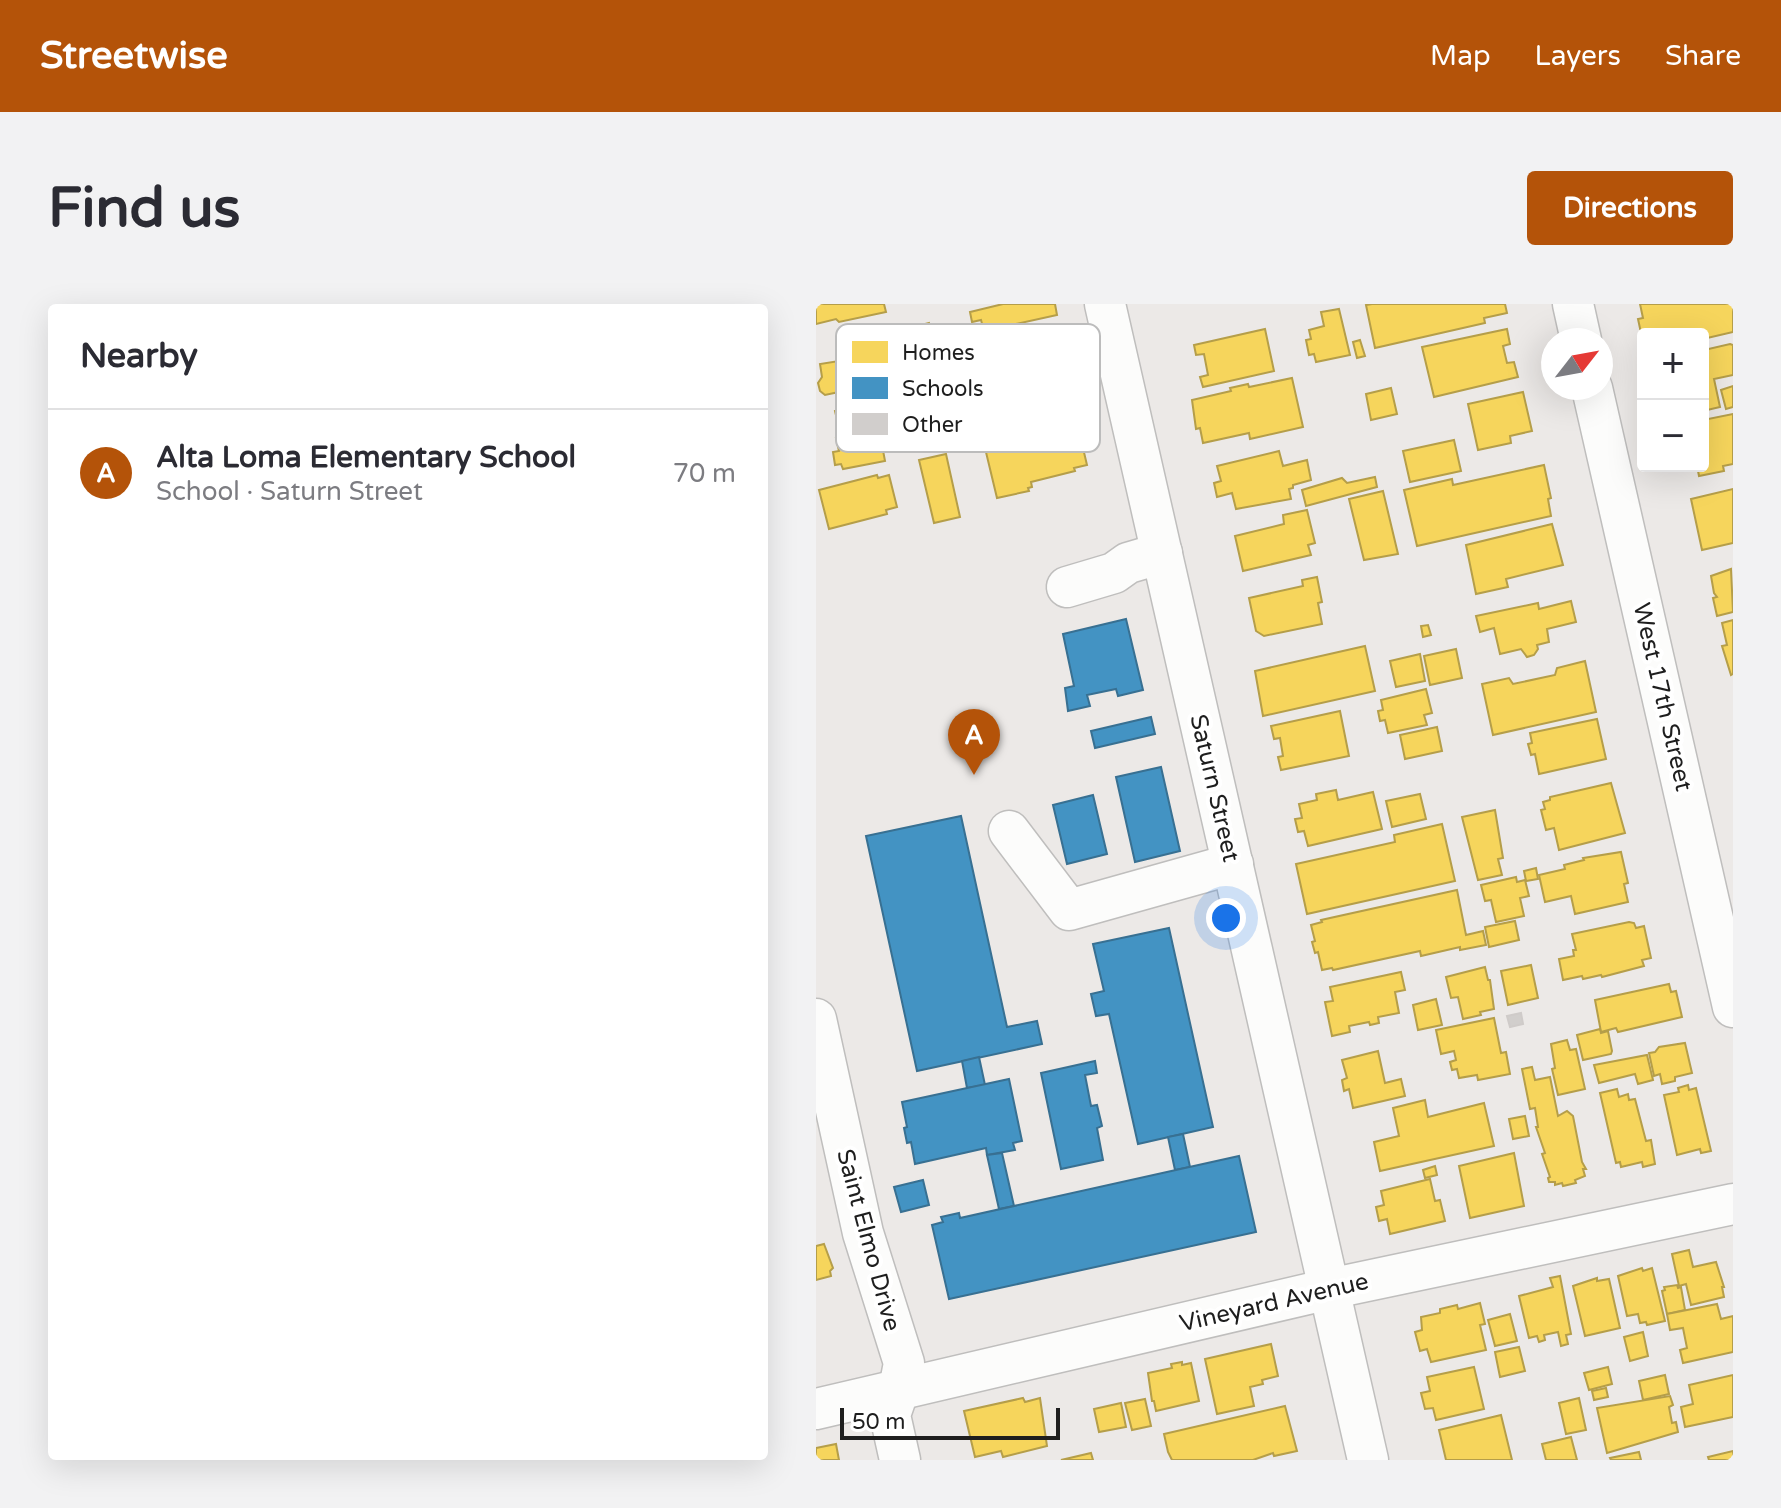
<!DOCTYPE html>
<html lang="en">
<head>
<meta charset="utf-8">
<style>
	:root { --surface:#fff; --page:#f2f2f3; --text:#2b2b33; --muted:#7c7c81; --line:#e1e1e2; --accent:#b45309 }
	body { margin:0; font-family:"Varela Round",sans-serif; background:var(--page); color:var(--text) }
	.controls { position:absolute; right:24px; top:24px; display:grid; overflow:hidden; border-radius:8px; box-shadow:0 8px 32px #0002 }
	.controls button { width:72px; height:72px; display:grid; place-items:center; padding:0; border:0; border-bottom:2px solid var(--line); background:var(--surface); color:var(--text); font:40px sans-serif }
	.compass { position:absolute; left:725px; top:24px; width:72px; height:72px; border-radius:50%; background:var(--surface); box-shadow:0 8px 32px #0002; rotate:59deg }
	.scale { position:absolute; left:24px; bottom:20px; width:220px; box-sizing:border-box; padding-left:8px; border:4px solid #1e1e1e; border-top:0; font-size:22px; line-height:28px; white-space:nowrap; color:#1e1e1e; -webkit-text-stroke:6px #fff; paint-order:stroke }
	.you { position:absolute; left:410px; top:614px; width:28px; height:28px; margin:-20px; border:6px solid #fff; border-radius:50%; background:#1a73e8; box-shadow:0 0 0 12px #1a73e833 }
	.badge { display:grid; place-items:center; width:52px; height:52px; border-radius:50%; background:var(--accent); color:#fff; font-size:26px; font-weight:700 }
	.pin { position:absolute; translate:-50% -66px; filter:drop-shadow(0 2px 4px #0008) }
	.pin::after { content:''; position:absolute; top:42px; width:28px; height:24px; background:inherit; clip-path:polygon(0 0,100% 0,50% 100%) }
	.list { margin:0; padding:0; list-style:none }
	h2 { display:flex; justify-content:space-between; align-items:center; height:104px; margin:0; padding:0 32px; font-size:34px }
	h2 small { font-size:26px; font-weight:400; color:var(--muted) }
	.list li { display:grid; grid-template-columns:52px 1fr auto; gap:24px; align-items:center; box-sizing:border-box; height:128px; padding:0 32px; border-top:2px solid var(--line) }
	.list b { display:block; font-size:30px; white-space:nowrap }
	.list p { margin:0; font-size:26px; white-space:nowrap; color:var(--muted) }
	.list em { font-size:26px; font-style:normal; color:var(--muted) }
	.map { position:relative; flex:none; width:917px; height:1156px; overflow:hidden; border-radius:8px }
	header { display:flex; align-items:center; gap:48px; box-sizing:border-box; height:112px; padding:0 40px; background:var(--accent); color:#fff }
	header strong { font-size:38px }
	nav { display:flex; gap:44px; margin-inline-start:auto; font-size:28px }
	.intro { display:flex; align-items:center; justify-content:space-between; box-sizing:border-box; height:192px; padding:0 48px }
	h1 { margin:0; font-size:56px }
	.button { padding:20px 36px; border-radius:8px; background:var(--accent); color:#fff; font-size:28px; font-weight:700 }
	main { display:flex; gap:48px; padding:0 48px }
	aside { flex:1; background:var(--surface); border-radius:8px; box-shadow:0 8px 32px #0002 }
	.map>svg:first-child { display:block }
	.homes { fill:#f6d55c; stroke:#b59e49; stroke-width:2 }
	.schools { fill:#4393c3; stroke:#387092; stroke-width:2 }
	.building { fill:#d1cecc; stroke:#cfcbc9; stroke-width:2 }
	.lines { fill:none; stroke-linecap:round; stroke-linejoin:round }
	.minor-casing { stroke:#bfbebd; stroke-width:43 }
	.minor { stroke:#fcfcfb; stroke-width:40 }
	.labels { text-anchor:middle; stroke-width:8; stroke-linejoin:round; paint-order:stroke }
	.street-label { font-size:24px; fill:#1e1e1e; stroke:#fff }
	.key { fill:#fff; stroke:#bcbcbc; stroke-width:2 }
	.key-label { font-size:22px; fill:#1e1e1e }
</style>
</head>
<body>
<header>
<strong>Streetwise</strong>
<nav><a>Map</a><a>Layers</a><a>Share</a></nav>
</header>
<div class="intro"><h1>Find us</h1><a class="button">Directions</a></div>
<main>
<aside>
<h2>Nearby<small></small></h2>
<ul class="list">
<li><span class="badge">A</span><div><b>Alta Loma Elementary School</b><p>School · Saturn Street</p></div><em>70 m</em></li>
</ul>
</aside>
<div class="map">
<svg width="917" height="1156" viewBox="0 0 917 1156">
	<rect width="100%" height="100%" fill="#ece9e7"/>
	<g class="homes">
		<polygon points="0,0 68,0 70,8 23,18 20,15 0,20"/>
		<polygon points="187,0 239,0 241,11 168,27 165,16 156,18 154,8"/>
		<polygon points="556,0 689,0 691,9 668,14 669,19 559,44 550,1"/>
		<polygon points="824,0 917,0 917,28 887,35 887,30 825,29 822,15 827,14"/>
		<polygon points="523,5 534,51 500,58 498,50 493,51 490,36 495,35 493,26 508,22 505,8"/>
		<polygon points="113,19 123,57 104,62 94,24"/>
		<polygon points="449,25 458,67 387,83 384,73 392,71 388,50 380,51 378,41"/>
		<polygon points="691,25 694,40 687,42 691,59 698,58 702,73 618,93 606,43"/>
		<polygon points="544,36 549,52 541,54 537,38"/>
		<polygon points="914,40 917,41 917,71 898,75 904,103 887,107 888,46"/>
		<polygon points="73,49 79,50 80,55 76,56 81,82 24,94 23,88 9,91 4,87 2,79 6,73 4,60"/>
		<polygon points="476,74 487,123 434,135 433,129 387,139 384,124 380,125 376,96 415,87 414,84 432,80 433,83"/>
		<polygon points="917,82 917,103 910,105 905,86"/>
		<polygon points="575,84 581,110 555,116 550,90"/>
		<polygon points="707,88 716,127 694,132 695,139 662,146 652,100"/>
		<polygon points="48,100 51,113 22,120 19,107"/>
		<polygon points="917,110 917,160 907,162 908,167 883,172 881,162 887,162 887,116"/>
		<polygon points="62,120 69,157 27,165 25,160 19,161 17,148 23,147 20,134 25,133 24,127"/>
		<polygon points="262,123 271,161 258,164 259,167 215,178 216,183 212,184 213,187 181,194 169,144"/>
		<polygon points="638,136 645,167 594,178 587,147"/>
		<polygon points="463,147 467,162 491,156 495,176 477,181 477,184 473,185 475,195 420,205 416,189 401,193 398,179 405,177 401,162"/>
		<polygon points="130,150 144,213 118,219 103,156"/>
		<polygon points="728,161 735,194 732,195 735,212 601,242 588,186 636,175 637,181"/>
		<polygon points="61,171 62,174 73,171 81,203 70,206 71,210 13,225 3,186"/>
		<polygon points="559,173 561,183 490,202 486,186 526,174 531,179"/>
		<polygon points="917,185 917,239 886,246 875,195"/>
		<polygon points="567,187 582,250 548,256 533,195"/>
		<polygon points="491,206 499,239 492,241 495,251 427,267 419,232 468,220 467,211"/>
		<polygon points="736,220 747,261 690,275 692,283 660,290 650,241"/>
		<polygon points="915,265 917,308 901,312 897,294 901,293 898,289 895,272"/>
		<polygon points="501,273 506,298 502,299 506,320 448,332 440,327 433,294 487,282 486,276"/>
		<polygon points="755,297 760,318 731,325 733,338 721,341 722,345 718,351 711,353 705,345 684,350 678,324 664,328 660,312 722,299 723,305"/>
		<polygon points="917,316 917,370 915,371 906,342 911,341 906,319"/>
		<polygon points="612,321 615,331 607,333 605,322"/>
		<polygon points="549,342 559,387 447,412 439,367"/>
		<polygon points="640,345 646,374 614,381 608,352"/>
		<polygon points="604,350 609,377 580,383 574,357"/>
		<polygon points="769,357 780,408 677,431 666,380 693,374 697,380 739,371 741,364"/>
		<polygon points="610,385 616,409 608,411 611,421 572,429 569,416 564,417 562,407 567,406 565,396"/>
		<polygon points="524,407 533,452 465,466 462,453 467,452 464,434 458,435 455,422"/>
		<polygon points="781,415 790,455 723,470 719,450 715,451 712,440 716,439 714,429"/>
		<polygon points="621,423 626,447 589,455 584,431"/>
		<polygon points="795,479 809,529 743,546 738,524 730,526 725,506 729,505 727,498 734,496 734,493"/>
		<polygon points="520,486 522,496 557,488 566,525 492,542 488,527 482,528 479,515 486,514 483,500 501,496 500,490"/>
		<polygon points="604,490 610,515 576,523 570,497"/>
		<polygon points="679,506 687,554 682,555 686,571 662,576 646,513"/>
		<polygon points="626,520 639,577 491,610 480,560 579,538 578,531"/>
		<polygon points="805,548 812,579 808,580 812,598 759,610 755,592 729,598 723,571 749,565 748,561 768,556 767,554"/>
		<polygon points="720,564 722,575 710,577 708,567"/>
		<polygon points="700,573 701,578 709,576 713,592 704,594 708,612 680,618 675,596 669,597 665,581"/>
		<polygon points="641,586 650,631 667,627 670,641 644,646 644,643 605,652 604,647 517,666 516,664 506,666 502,648 499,649 496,638 499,637 495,621 506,618 505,616"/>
		<polygon points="699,617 703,636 673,643 669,623"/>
		<polygon points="813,618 818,619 820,624 828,622 835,654 826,656 828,662 786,673 785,671 767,675 766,672 747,676 743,655 758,652 757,646 760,646 756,630"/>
		<polygon points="715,661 722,694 692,701 685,667"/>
		<polygon points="669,663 672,676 674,676 678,705 664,708 665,711 647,715 642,693 635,694 630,673"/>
		<polygon points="585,668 589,686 579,688 583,709 562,713 563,719 554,721 553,718 533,722 534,728 516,732 509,698 517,697 514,683"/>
		<polygon points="853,680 855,688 860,687 866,713 802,728 800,724 785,728 779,696"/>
		<polygon points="620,695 626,721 602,726 597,701"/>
		<polygon points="678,714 685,749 690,748 694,770 662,776 661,771 643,774 641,765 636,766 634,758 640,756 638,747 625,750 620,726"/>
		<polygon points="784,725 785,729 792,727 796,747 795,750 767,756 761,731"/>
		<polygon points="751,736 754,746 760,745 769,785 742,791 736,765 739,764 735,740"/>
		<polygon points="869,739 876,769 859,773 859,777 846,780 844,770 838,772 833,749 839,748 843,743"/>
		<polygon points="562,747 569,779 585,775 589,792 537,804 533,785 528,787 526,776 531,774 526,756"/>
		<polygon points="831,751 837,776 822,780 819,770 783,779 778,761"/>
		<polygon points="716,763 719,776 734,773 742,812 751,807 757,812 766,858 770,865 767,865 769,872 759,876 760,879 747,882 746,879 739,881 739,878 733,878 732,874 734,873 726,850 729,849 720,823 722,823 719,804 714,805 706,765"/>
		<polygon points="872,781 873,786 880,784 895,847 885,849 884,845 861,851 848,791 863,788 862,784"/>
		<polygon points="801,785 803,793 812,790 813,796 819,795 830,837 835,836 839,860 827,863 826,858 805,863 804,858 800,859 784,789"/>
		<polygon points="609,796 612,813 668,799 678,842 564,867 558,838 583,832 577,804"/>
		<polygon points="709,812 713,832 697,835 693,815"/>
		<polygon points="698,849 708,902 654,914 643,862"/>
		<polygon points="619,862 621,871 609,874 607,866"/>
		<polygon points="614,875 619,897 624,896 629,917 574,930 571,915 563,917 560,903 568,901 565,887"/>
		<polygon points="8,940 17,964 14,967 15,972 0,976 0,942"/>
		<polygon points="873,946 877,963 900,958 908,983 906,983 908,993 875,1001 870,980 863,982 856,950"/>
		<polygon points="826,964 827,967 836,964 849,1017 831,1021 830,1018 824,1019 822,1010 811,1012 802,972"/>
		<polygon points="744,972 755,1030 750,1031 752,1040 745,1042 742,1028 728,1031 729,1036 723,1038 721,1032 713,1034 703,992 737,983 734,974"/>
		<polygon points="781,974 781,977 793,975 804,1024 769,1032 757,982"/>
		<polygon points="861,981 862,984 865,983 869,1006 851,1010 846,987 849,986 848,983"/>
		<polygon points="664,999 669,1020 664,1021 670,1046 615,1058 611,1045 604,1047 599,1028 606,1026 605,1013 624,1009 624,1005 641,1001 642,1005"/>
		<polygon points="901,1000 905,1015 917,1012 917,1048 867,1059 864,1046 871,1044 867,1024 854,1026 851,1010"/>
		<polygon points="694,1010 701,1037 679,1042 672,1016"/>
		<polygon points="827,1028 832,1052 814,1057 808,1033"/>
		<polygon points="455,1040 462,1072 446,1076 447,1080 434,1083 438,1102 401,1110 389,1055"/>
		<polygon points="703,1043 709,1067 684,1073 679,1048"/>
		<polygon points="366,1058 366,1061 375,1059 383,1097 340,1107 338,1097 336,1097 332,1069 356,1064 355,1060"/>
		<polygon points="658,1063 668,1105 620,1116 617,1104 609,1105 605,1089 614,1087 611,1073"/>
		<polygon points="792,1063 796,1080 773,1086 768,1069"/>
		<polygon points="849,1071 853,1090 827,1096 823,1077"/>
		<polygon points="917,1071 917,1113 869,1123 865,1103 877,1100 873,1081"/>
		<polygon points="790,1084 792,1093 778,1096 776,1087"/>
		<polygon points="854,1092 857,1101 853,1103 856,1119 860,1118 862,1128 791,1149 781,1104"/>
		<polygon points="207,1094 209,1098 224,1094 231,1142 187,1153 185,1147 159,1153 148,1107"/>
		<polygon points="763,1094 770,1126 750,1130 743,1099"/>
		<polygon points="329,1095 335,1122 316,1126 309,1099"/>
		<polygon points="305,1099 310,1123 283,1128 278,1105"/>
		<polygon points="469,1102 481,1147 458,1152 457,1149 437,1156 356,1156 352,1148 348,1130"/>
		<polygon points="685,1111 696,1156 630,1156 623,1126"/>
		<polygon points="755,1133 761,1156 730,1156 726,1140"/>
		<polygon points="20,1140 23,1156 0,1156 0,1144"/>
		<polygon points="917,1147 917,1156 893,1156 892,1153"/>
		<polygon points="823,1148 825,1156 795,1156 794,1154"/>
		<polygon points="275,1149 277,1156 245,1156"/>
	</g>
	<g class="schools">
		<polygon points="310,315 327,386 302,392 300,385 271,391 274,402 252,407 249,384 258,382 247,330"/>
		<polygon points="335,413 339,430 279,444 275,427"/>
		<polygon points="345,463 364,547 319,558 300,473"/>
		<polygon points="277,491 291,550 251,560 237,501"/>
		<polygon points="145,512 191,723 221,717 226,740 101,767 50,532"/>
		<polygon points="353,624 397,823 322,840 293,710 280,712 275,690 288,687 277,640"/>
		<polygon points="163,753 169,781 151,784 146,757"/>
		<polygon points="279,757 281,769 269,771 275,802 281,801 286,822 281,824 287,856 245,865 225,769"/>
		<polygon points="193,775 206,837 197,839 199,846 171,851 170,844 99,860 95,838 91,839 88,824 91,823 86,798"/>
		<polygon points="367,830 374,863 359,866 352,833"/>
		<polygon points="186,849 198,902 183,905 171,851"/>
		<polygon points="423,852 440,928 133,995 116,921 127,918 125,913 143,909 144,914"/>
		<polygon points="107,876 113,901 85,908 78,883"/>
	</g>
	<polygon class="building" points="705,709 707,720 694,723 691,712"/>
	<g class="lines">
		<defs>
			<g id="minor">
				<polyline points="289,0 552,1156"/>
				<polyline points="757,0 765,36"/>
				<polyline points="776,84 917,703"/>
				<polyline points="251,283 298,269 312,259 346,249"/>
				<polyline points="193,527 253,606 417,560"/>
				<polyline points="0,715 47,929 88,1059 83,1085 74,1111 84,1156"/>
				<polyline points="0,1105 513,985 917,900"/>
			</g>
		</defs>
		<use href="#minor" class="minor-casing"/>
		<use href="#minor" class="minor"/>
	</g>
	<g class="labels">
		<g class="street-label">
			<text transform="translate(847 393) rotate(77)" y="8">West 17th Street</text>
			<text transform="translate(399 484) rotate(77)" y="8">Saturn Street</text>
			<text transform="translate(53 936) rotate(75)" y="8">Saint Elmo Drive</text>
			<text transform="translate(458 998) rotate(-13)" y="8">Vineyard Avenue</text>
		</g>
	</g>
	<rect x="20" y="20" width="264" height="128" rx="12" class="key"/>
	<rect x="36" y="37" width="36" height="22" fill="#f6d55c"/>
	<rect x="36" y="73" width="36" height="22" fill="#4393c3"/>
	<rect x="36" y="109" width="36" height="22" fill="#d1cecc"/>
	<g class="key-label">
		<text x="86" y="56">Homes</text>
		<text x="86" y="92">Schools</text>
		<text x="86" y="128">Other</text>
	</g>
</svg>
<div class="controls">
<button>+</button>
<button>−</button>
</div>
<svg class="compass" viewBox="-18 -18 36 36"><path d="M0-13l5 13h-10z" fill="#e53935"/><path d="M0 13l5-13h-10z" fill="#7c7c81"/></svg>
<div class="scale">50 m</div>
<div class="you"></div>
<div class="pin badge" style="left:158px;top:471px">A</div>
</div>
</main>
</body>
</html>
